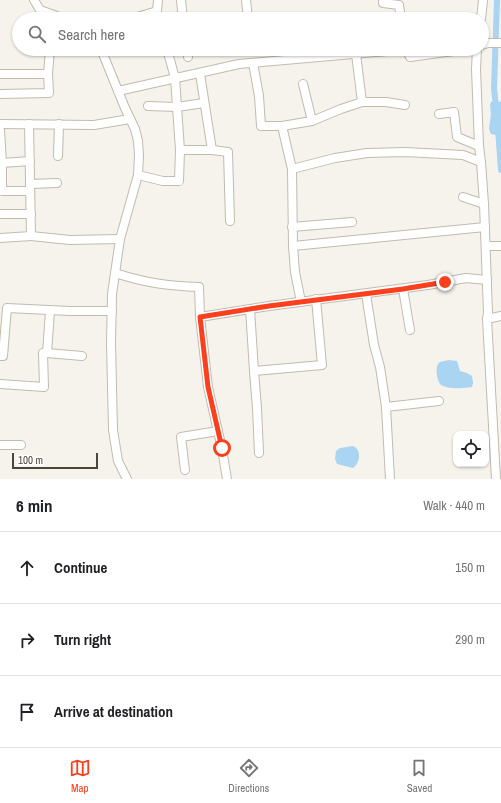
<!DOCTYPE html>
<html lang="en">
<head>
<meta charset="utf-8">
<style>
	:root { --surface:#fff; --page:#f6f6f6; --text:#202124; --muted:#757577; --line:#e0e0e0; --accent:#fc3f1d }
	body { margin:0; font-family:"Archivo Narrow",sans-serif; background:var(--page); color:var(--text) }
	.controls { position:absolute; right:12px; bottom:12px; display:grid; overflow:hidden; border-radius:8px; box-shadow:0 1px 3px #0004 }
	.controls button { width:36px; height:36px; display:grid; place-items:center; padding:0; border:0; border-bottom:1px solid var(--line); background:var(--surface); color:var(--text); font:20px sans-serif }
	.scale { position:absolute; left:12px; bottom:10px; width:86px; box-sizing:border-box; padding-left:4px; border:2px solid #4b4439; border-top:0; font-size:11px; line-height:14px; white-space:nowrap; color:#4b4439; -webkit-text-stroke:3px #fff; paint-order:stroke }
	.stop { position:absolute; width:12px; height:12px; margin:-9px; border:3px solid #fc3f1d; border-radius:50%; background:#fff }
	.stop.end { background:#fc3f1d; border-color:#fff; box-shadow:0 1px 4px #0008 }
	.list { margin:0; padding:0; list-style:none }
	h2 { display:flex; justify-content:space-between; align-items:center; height:52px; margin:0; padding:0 16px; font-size:17px }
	h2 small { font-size:13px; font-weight:400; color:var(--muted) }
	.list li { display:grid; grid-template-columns:26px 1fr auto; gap:12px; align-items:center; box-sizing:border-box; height:72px; padding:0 16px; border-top:1px solid var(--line) }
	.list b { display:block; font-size:15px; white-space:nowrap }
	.list em { font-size:13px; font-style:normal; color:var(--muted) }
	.icon { flex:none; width:22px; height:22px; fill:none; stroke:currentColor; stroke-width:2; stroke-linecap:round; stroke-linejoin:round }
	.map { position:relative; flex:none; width:501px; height:479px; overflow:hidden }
	.search { position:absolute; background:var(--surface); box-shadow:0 1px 3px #0004; left:12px; right:12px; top:12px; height:44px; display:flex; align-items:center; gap:10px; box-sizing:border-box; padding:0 14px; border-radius:22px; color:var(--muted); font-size:15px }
	.sheet { height:268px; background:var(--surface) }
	nav { display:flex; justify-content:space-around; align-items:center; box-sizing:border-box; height:56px; border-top:1px solid var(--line); background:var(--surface); font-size:11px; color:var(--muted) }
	nav a { display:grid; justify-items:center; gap:2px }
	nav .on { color:var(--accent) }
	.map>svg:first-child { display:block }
	.water { fill:#a9d4f2 }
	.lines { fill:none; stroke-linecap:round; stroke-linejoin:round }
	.canal { stroke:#a9d4f2; stroke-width:6 }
	.minor-casing { stroke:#c2bbae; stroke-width:10 }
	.minor { stroke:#fff; stroke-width:8 }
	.route { stroke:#fc3f1d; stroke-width:5 }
</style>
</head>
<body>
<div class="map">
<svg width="501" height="479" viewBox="0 0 501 479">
	<rect width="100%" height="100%" fill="#f6f3ec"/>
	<g class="water">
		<polygon points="495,101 501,102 501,136 491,134 489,129 491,114 490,105 491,102"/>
		<path d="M449,360L457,361L460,371L467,373L472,376L473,383L472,387C464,388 449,390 441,385C437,381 434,366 440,362C442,361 446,361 449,360Z"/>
		<path d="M353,446C362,450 360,463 353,468L337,464L335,459L336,451L340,448Z"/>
	</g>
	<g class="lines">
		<g class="canal">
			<polyline points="496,108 494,88 497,0"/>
			<polyline points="498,129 501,170"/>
		</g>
		<defs>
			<g id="minor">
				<polyline points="34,0 40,10 65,19"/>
				<polyline points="181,0 183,19"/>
				<polyline points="246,0 248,19"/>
				<polyline points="383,0 383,3 399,5 401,19"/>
				<polyline points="131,19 157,11 158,0"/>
				<polyline points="481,19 483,0"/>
				<polyline points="482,45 488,43 501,43"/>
				<polyline points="101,49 125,108 135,129 138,141 139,156 138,175 120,239 112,294 111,343 113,430 118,461 127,479"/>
				<polyline points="187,49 188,57"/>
				<polyline points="406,49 410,57 468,49"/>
				<polyline points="477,49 476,69 479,146 481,162 484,204 488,313 487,319 496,479"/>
				<polyline points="356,54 362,102"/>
				<polyline points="253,63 259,96 261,126 282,126 292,169 293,246 295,272 301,302"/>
				<polyline points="0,74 48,74 49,93 0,94"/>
				<polyline points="48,74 50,49"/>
				<polyline points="200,74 212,150"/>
				<polyline points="303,84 312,121"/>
				<polyline points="118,91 239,64 387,51 392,49"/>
				<polyline points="148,106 177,107 204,103"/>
				<polyline points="439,114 454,112 457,137 479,146"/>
				<polyline points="0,124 94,125 130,119"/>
				<polyline points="282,126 312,121 341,109 362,102 386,102 405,105"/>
				<polyline points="0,130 2,163 2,191 30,191"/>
				<polyline points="180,150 212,150 228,152 230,221"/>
				<polyline points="58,156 59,124"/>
				<polyline points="2,163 30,161"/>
				<polyline points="292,169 335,158 367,153 405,152 463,155 481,162"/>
				<polyline points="138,175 163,181 179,181 180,150 175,78 167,49"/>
				<polyline points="30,184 57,183"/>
				<polyline points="463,197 484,204"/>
				<polyline points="0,214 31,214"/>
				<polyline points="292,227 352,222"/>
				<polyline points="31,236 70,240 120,239"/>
				<polyline points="0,238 31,236 29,124"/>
				<polyline points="293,246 485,227"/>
				<polyline points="487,246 501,246"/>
				<path d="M115,273C146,283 168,286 199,287L200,317L269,306L428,285L466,278L487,280"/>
				<polyline points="403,289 410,330"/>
				<polyline points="366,294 374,345 380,367 386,407 439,401"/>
				<polyline points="250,309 254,371 322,365 316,299"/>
				<polyline points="200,317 208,387 222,449 227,479"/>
				<polyline points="487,319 501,316"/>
				<polyline points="47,353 82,356"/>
				<polyline points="0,356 3,356 7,308 70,311 112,311"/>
				<polyline points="254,371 257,408 259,453"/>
				<polyline points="0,384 44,387 43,353 47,353 50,311"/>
				<polyline points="386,407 390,479"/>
				<polyline points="0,445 21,445"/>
				<polyline points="185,470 181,437 218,431"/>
			</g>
		</defs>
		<use href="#minor" class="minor-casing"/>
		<use href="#minor" class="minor"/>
	</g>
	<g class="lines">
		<polyline class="route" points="222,448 208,387 200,317 269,306 403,289 445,282"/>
	</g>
</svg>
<div class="controls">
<button><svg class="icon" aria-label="locate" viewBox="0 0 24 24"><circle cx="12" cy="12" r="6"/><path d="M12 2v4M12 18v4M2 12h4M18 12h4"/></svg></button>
</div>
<div class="scale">100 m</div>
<div class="stop" style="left:222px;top:448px"></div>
<div class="stop end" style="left:445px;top:282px"></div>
<div class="search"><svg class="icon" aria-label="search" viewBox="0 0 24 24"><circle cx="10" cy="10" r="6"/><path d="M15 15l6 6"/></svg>Search here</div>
</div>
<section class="sheet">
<h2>6 min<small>Walk · 440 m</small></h2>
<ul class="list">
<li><svg class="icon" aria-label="ahead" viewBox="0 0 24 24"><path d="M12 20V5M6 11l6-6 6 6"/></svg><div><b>Continue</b></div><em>150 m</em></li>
<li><svg class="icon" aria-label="right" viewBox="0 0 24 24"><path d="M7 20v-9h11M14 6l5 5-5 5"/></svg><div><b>Turn right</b></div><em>290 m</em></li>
<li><svg class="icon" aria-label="arrive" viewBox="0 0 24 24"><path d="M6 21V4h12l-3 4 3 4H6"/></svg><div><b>Arrive at destination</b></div></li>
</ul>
</section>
<nav>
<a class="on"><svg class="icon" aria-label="map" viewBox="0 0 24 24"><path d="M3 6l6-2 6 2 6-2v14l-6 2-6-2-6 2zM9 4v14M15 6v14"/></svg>Map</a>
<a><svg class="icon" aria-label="directions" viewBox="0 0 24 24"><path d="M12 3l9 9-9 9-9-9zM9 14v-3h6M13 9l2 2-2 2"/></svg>Directions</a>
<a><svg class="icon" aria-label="saved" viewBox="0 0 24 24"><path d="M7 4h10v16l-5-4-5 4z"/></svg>Saved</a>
</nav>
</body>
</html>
